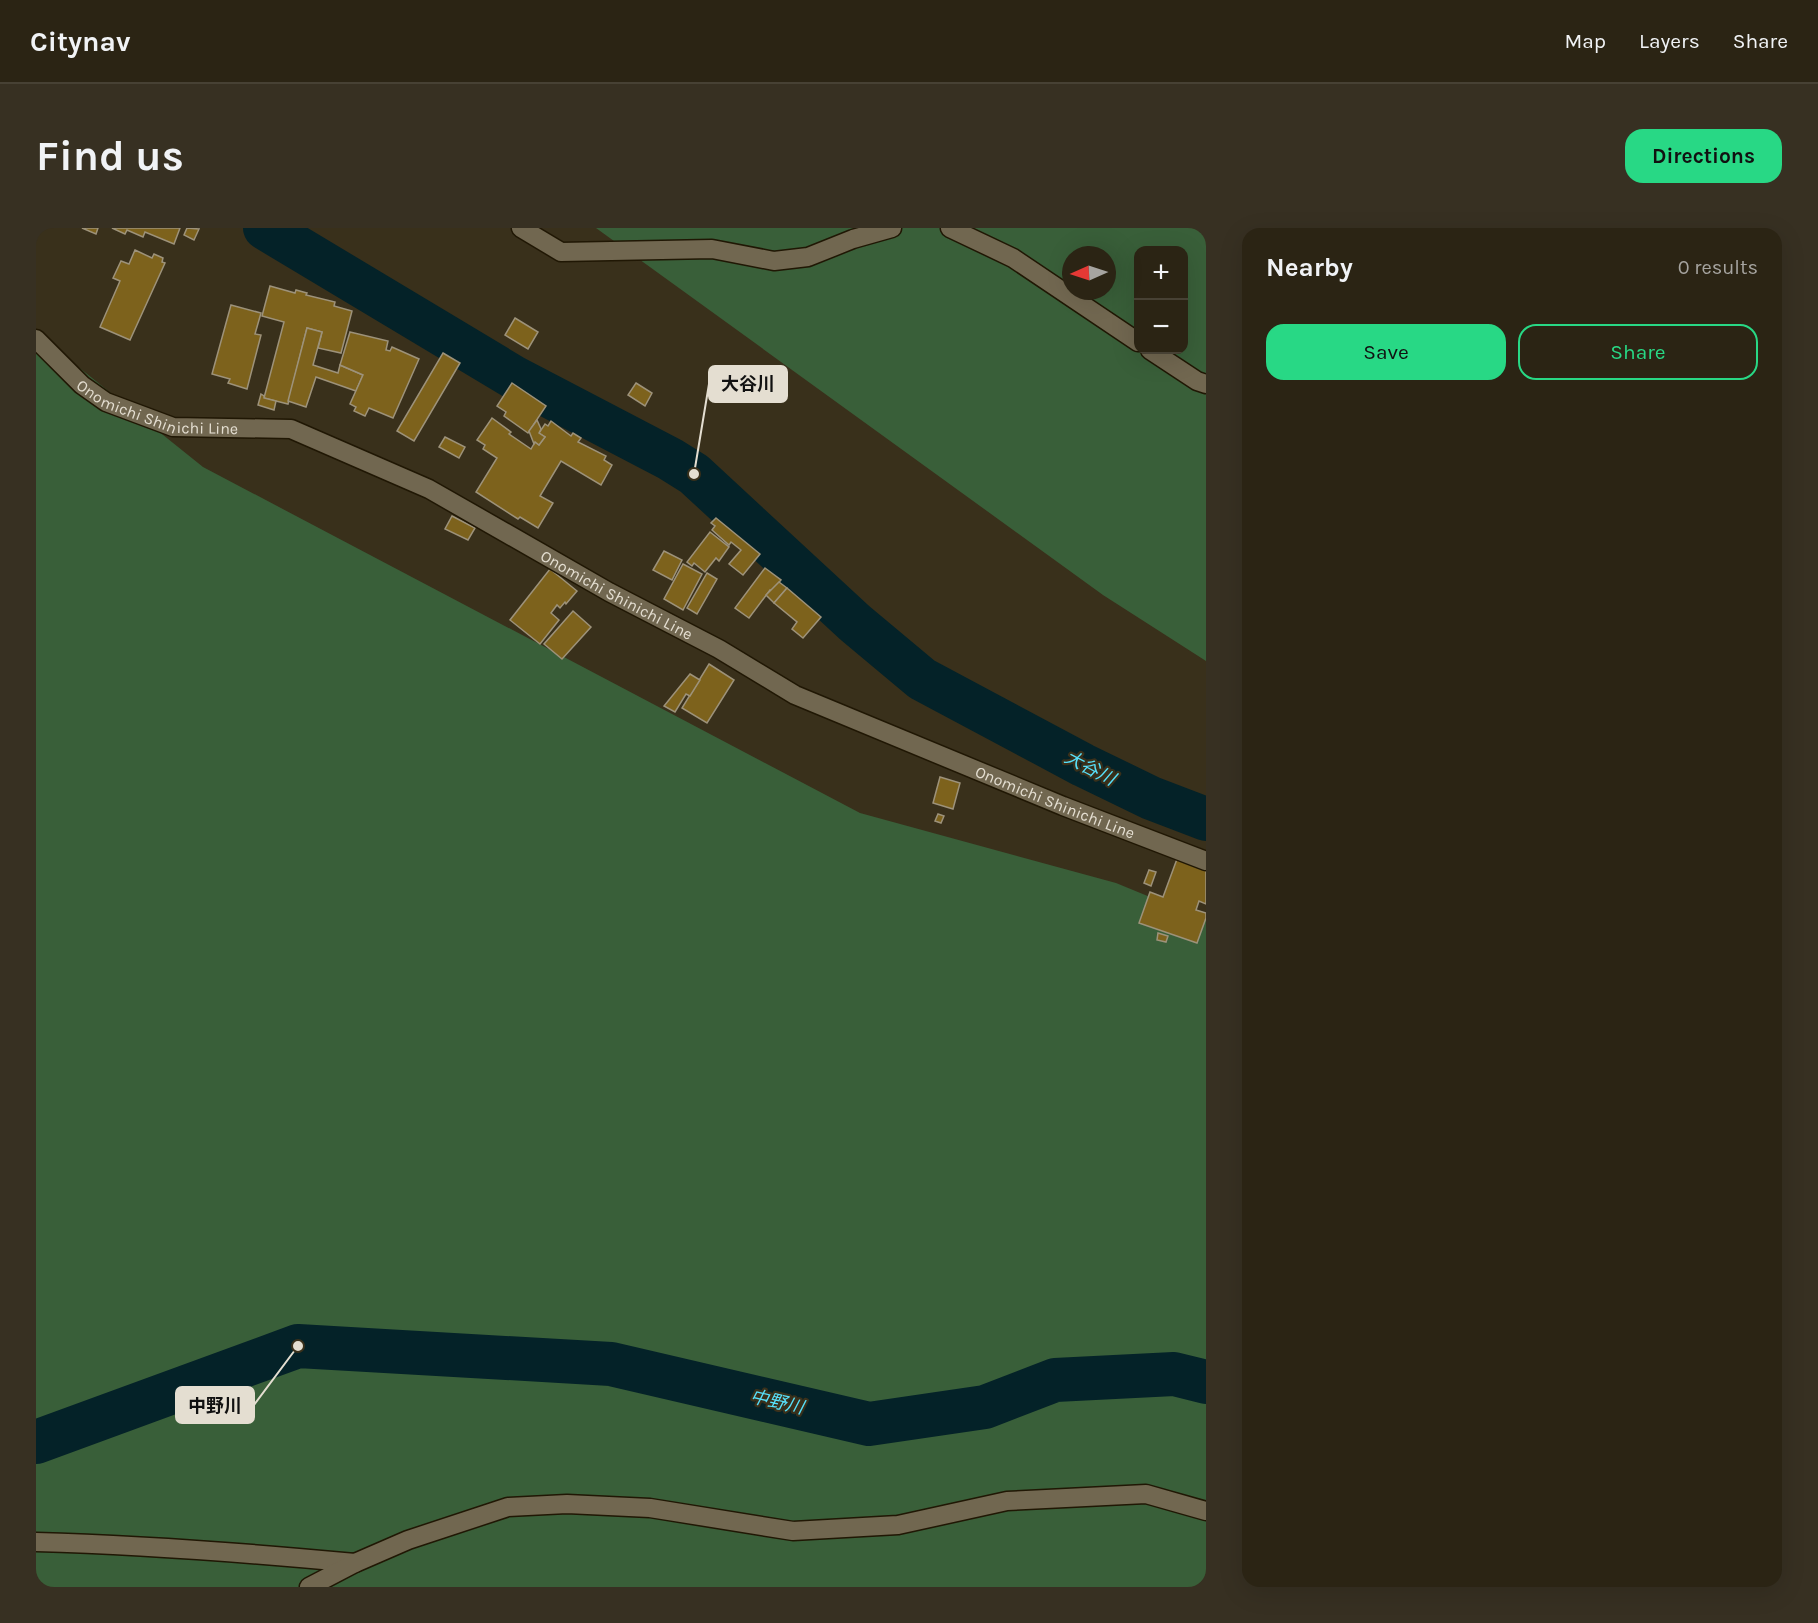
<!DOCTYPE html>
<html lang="en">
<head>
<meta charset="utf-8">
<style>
	:root { --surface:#2b2414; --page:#373022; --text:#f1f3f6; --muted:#a6a4a0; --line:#474134; --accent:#28d885 }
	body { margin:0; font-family:Karla,"Noto Sans JP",sans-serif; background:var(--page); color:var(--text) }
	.controls { position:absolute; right:18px; top:18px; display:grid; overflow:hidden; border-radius:12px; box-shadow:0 6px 24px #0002 }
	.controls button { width:54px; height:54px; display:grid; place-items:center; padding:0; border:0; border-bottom:2px solid var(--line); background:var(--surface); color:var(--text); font:30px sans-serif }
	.compass { position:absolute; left:1026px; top:18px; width:54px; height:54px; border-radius:50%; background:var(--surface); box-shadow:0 6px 24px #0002; rotate:267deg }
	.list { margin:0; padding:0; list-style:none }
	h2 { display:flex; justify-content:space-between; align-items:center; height:78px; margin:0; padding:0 24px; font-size:26px }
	h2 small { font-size:20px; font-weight:400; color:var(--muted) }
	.actions { display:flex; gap:12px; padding:18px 24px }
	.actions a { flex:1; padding:14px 0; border:2px solid var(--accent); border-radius:18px; text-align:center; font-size:21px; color:var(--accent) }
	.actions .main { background:var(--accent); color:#111 }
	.map { position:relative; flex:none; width:1170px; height:1359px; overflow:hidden; border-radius:18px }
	header { display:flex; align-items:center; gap:36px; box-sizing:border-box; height:84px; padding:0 30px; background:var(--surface); border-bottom:2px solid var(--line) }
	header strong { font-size:28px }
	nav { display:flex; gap:33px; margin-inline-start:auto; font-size:21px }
	.intro { display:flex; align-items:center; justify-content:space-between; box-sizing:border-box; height:144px; padding:0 36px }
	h1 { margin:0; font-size:42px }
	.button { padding:15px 27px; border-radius:18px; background:var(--accent); color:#111; font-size:21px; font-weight:700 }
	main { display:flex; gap:36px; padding:0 36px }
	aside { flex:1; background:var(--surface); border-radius:18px; box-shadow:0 6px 24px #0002 }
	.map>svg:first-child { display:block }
	.green { fill:#395f39; fill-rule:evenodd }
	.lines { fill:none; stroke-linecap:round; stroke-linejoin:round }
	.river { stroke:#042228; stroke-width:44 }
	.building { fill:#7d621c; stroke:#9d927a; stroke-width:1.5 }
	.street-casing { stroke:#201704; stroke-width:21 }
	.secondary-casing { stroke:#201704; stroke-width:21 }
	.street { stroke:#716750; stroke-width:18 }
	.secondary { stroke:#716750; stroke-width:18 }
	.labels { text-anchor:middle; stroke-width:4.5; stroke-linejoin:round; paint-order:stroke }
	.street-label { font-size:16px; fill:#e4ded1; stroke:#39301b }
	.water-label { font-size:18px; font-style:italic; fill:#57e0fa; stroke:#39301b }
	.leader { fill:none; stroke:#e4ded1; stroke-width:2 }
	.callout-dot { fill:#e4ded1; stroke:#39301b; stroke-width:2 }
	.callout { fill:#e4ded1; stroke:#e4ded1; stroke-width:2 }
	.callout-label { font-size:18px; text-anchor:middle; font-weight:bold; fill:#111 }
</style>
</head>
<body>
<header>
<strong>Citynav</strong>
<nav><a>Map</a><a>Layers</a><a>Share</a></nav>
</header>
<div class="intro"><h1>Find us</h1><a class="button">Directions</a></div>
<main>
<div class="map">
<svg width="1170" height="1359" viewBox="0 0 1170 1359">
	<rect width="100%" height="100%" fill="#39301b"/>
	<g class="green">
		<path d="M560,0H1170V433L1067,367ZM1102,22H1148V122H1102ZM1035,27H1071V63H1035Z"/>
		<polygon points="0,105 167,239 824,585 1080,655 1170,692 1170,1359 0,1359"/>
	</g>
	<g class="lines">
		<g class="river">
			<polyline points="229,0 479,150 634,231 658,246 819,395 886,451 1047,537 1115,570 1170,591"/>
			<polyline points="0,1214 262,1118 575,1136 833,1196 949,1179 1019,1152 1138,1146 1170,1154"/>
		</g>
	</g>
	<g class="building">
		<polygon points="46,0 62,0 60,6"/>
		<polygon points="76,0 144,0 138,16 109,4 107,9 91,2 89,6"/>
		<polygon points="151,0 163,1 158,12 148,7"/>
		<polygon points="99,22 116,30 118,26 127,30 126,34 129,35 94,112 64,99 84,53 77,50 85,33 93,36"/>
		<polygon points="234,58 259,65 260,62 271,65 270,67 299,74 298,78 316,83 305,125 282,120 286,104 271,100 252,176 228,170 248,94 226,88"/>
		<polygon points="195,77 225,85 219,106 225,107 211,161 192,155 194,151 176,146"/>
		<polygon points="479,90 502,104 492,121 469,107"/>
		<polygon points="271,100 286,104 277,137 302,145 304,137 327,147 320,163 280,149 270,179 252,173"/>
		<polygon points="314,104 352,113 350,122 354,123 356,119 383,131 357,190 333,180 329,188 318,183 320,179 314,176 327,147 304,137"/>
		<polygon points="407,125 424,135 378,213 361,203"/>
		<polygon points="476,155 510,178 492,205 468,188 470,184 461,178"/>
		<polygon points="600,155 616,165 609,178 592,167"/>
		<polygon points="225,166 228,168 228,170 240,173 238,182 222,177"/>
		<polygon points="456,190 475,204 473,206 495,221 499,214 503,217 509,209 503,205 509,196 512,198 515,193 535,208 537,205 545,210 542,214 570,228 568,232 576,237 565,257 525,233 504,268 517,275 502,300 484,289 482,291 440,264 461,230 447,221 449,217 441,212"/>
		<polygon points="501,192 505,201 503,205 509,209 503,217 499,214 498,216 493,203"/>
		<polygon points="409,209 429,219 423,230 403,219"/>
		<polygon points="416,288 439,300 432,312 409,301"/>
		<polygon points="680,290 724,326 707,347 693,336 705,322 695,314 693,317 676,302 679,298 675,295"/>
		<polygon points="674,304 693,319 683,333 680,330 669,344 658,335 656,338 651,334"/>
		<polygon points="628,323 646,332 636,352 617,342"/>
		<polygon points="647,336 666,346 647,382 628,371"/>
		<polygon points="729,340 745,352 736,363 734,362 713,390 699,380"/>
		<polygon points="514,341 541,363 530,376 529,374 524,380 521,377 515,385 523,392 504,416 474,392"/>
		<polygon points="671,345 681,351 661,386 651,380"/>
		<polygon points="743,354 751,360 738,375 730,367"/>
		<polygon points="751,360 785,389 767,410 756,401 761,394 738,375"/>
		<polygon points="537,383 555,399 526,431 508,416"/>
		<polygon points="673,436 698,452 671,495 646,480"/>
		<polygon points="654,446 664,452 654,468 650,466 639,484 628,478"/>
		<polygon points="904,549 924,555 917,581 897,575"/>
		<polygon points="902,586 908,588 905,595 899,593"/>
		<polygon points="1141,631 1170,641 1170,676 1163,673 1160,682 1170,685 1170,690 1161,715 1103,695 1114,664 1127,669"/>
		<polygon points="1113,642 1120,644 1115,658 1108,655"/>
		<polygon points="1122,705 1132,708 1130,714 1121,712"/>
	</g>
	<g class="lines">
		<defs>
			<g id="street">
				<polyline points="485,0 525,24 676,21 738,33 772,29 817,11 856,0"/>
				<polyline points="914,0 977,30 1102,114"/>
				<polyline points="1114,122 1161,153 1170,156"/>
				<path d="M0,1314C107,1317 213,1325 319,1335"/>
				<polyline points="273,1359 319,1335 372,1312 472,1279 531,1276 614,1280 757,1303 862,1297 971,1273 1110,1266 1170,1283"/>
			</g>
			<g id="secondary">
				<path id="s1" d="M0,111L46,157L70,174L137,199L255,201L393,261L573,364L683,421L759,467L1027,578L1170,633"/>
			</g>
		</defs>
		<use href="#street" class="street-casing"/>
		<use href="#secondary" class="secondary-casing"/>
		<use href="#street" class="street"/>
		<use href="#secondary" class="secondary"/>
	</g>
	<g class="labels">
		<g class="street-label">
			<text dy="6" stroke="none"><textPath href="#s1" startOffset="146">Onomichi Shinichi Line</textPath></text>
			<text dy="6" stroke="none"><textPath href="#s1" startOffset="650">Onomichi Shinichi Line</textPath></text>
			<text dy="6" stroke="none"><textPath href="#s1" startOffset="1136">Onomichi Shinichi Line</textPath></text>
		</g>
		<g class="water-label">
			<text transform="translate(1054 540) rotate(27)" y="6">大谷川</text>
			<text transform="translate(741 1174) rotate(13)" y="6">中野川</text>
		</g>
	</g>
	<path class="leader" d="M658 246L673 156M262 1118L218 1177"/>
	<g class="callout-dot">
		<circle cx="658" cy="246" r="6"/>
		<circle cx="262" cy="1118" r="6"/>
	</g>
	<g class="callout">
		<rect x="673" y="138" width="78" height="36" rx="6"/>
		<rect x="140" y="1159" width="78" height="36" rx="6"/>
	</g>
	<g class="callout-label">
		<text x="712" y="162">大谷川</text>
		<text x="179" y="1184">中野川</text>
	</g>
</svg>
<div class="controls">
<button>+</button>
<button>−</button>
</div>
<svg class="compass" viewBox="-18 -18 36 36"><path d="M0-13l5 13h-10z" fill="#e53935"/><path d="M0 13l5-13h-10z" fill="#a6a4a0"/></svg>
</div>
<aside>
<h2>Nearby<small>0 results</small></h2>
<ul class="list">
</ul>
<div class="actions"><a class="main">Save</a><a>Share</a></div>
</aside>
</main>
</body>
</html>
